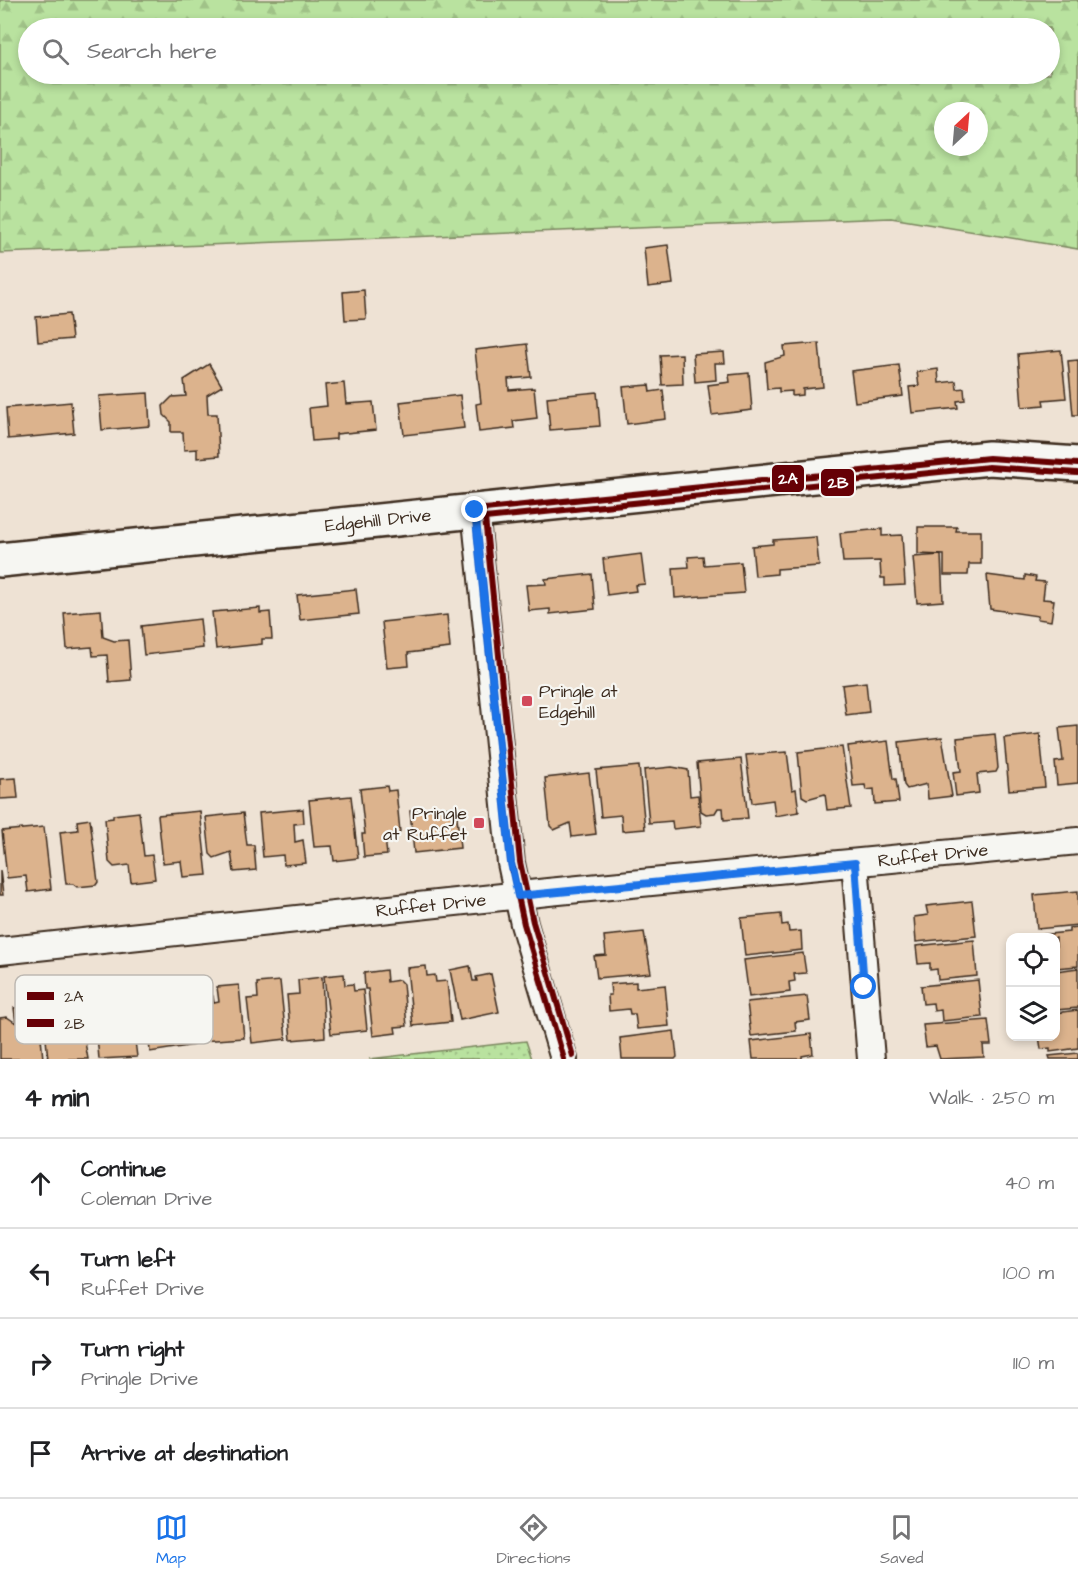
<!DOCTYPE html>
<html lang="en">
<head>
<meta charset="utf-8">
<style>
	:root { --surface:#fff; --page:#f2f2f2; --text:#202124; --muted:#757577; --line:#e0e0e0; --accent:#1a73e8 }
	body { margin:0; font-family:"Architects Daughter",sans-serif; background:var(--page); color:var(--text) }
	.controls { position:absolute; right:18px; bottom:18px; display:grid; overflow:hidden; border-radius:12px; box-shadow:0 3px 9px #0003 }
	.controls button { width:54px; height:54px; display:grid; place-items:center; padding:0; border:0; border-bottom:2px solid var(--line); background:var(--surface); color:var(--text); font:30px sans-serif }
	.compass { position:absolute; left:934px; top:102px; width:54px; height:54px; border-radius:50%; background:var(--surface); box-shadow:0 3px 9px #0003; rotate:26deg }
	.stop { position:absolute; width:18px; height:18px; margin:-14px; border:4px solid #1a73e8; border-radius:50%; background:#fff }
	.stop.end { background:#1a73e8; border-color:#fff; box-shadow:0 2px 6px #0008 }
	.list { margin:0; padding:0; list-style:none }
	h2 { display:flex; justify-content:space-between; align-items:center; height:78px; margin:0; padding:0 24px; font-size:26px }
	h2 small { font-size:20px; font-weight:400; color:var(--muted) }
	.list li { display:grid; grid-template-columns:39px 1fr auto; gap:18px; align-items:center; box-sizing:border-box; height:90px; padding:0 24px; border-top:2px solid var(--line) }
	.list b { display:block; font-size:22px; white-space:nowrap }
	.list p { margin:0; font-size:20px; white-space:nowrap; color:var(--muted) }
	.list em { font-size:20px; font-style:normal; color:var(--muted) }
	.icon { flex:none; width:33px; height:33px; fill:none; stroke:currentColor; stroke-width:2; stroke-linecap:round; stroke-linejoin:round }
	.map { position:relative; flex:none; width:1078px; height:1059px; overflow:hidden }
	.search { position:absolute; background:var(--surface); box-shadow:0 3px 9px #0003; left:18px; right:18px; top:18px; height:66px; display:flex; align-items:center; gap:15px; box-sizing:border-box; padding:0 21px; border-radius:33px; color:var(--muted); font-size:22px }
	.sheet { height:438px; background:var(--surface) }
	nav { display:flex; justify-content:space-around; align-items:center; box-sizing:border-box; height:84px; border-top:2px solid var(--line); background:var(--surface); font-size:16px; color:var(--muted) }
	nav a { display:grid; justify-items:center; gap:3px }
	nav .on { color:var(--accent) }
	.map>svg:first-child { display:block }
	.forest { fill:url(#forest-firs); stroke:#7a865e; stroke-width:1.5; fill-rule:evenodd }
	.park { fill:url(#park-dots); stroke:#7a865e; stroke-width:1.5 }
	.building { fill:#dcb38d; stroke:#3b2a1e; stroke-width:1.5 }
	.lines { fill:none; stroke-linecap:round; stroke-linejoin:round }
	.street-casing { stroke:#3b2a1e; stroke-width:30 }
	.secondary-casing { stroke:#3b2a1e; stroke-width:38 }
	.street { stroke:#f6f6f2; stroke-width:26 }
	.secondary { stroke:#f6f6f2; stroke-width:33 }
	.bus-1-casing { stroke:#f6f6f2; stroke-width:10 }
	.bus-2-casing { stroke:#f6f6f2; stroke-width:10 }
	.bus-1 { stroke:#660006; stroke-width:6 }
	.bus-2 { stroke:#660006; stroke-width:6 }
	.route { stroke:#1a73e8; stroke-width:8 }
	.poi-dot { fill:#d1495b; stroke:#f6f6f2; stroke-width:2 }
	.labels { text-anchor:middle; stroke-width:4.5; stroke-linejoin:round; paint-order:stroke }
	.street-label { font-size:18px; fill:#3b2a1e; stroke:#f6f6f2 }
	.poi-label { font-size:18px; fill:#3b2a1e; stroke:#f6f6f2; text-anchor:start }
	.key { fill:#f6f6f2; stroke:#beb9b2; stroke-width:1.5 }
	.key-label { font-size:16px; fill:#3b2a1e }
	.line-badge { stroke:#f6f6f2; stroke-width:2 }
	.badge-label { font-size:16px; text-anchor:middle; font-weight:bold; fill:#fff }
</style>
</head>
<body>
<div class="map">
<svg width="1078" height="1059" viewBox="0 0 1078 1059">
	<defs>
		<pattern id="forest-firs" width="22" height="20" patternUnits="userSpaceOnUse" patternTransform="scale(1.5)"><rect width="22" height="20" fill="#b9e29f"/><path d="M5 1l3.5 6h-7zM16 11l3.5 6h-7z" fill="#a0c288"/></pattern>
		<pattern id="park-dots" width="8" height="8" patternUnits="userSpaceOnUse" patternTransform="scale(1.5)"><rect width="8" height="8" fill="#b9e29f"/><path d="M2 2h.1M6 6h.1" fill="none" stroke="#a0c288" stroke-width="1.8" stroke-linecap="round"/></pattern>
	</defs>
	<rect width="100%" height="100%" fill="#eee2d4"/>
	<filter id="ink" filterUnits="userSpaceOnUse"><feTurbulence type="fractalNoise" baseFrequency=".0167" numOctaves="2"/><feDisplacementMap in="SourceGraphic" scale="12" xChannelSelector="R" yChannelSelector="G"/><feConvolveMatrix kernelMatrix="1 2 1 2 8 2 1 2 1" color-interpolation-filters="sRGB"/></filter>
	<g filter="url(#ink)">
		<path class="forest" d="M0,0H1078V249L891,218L0,253ZM28,28H1050V74H28ZM943,111H979V147H943Z"/>
		<polygon class="park" points="526,1041 532,1059 369,1059"/>
		<g class="building">
			<polygon points="668,245 673,284 648,287 644,248"/>
			<polygon points="364,290 366,319 345,320 343,292"/>
			<polygon points="69,314 72,339 38,342 36,317"/>
			<polygon points="819,343 823,387 803,389 803,395 792,396 792,391 779,392 779,388 767,389 765,362 785,356 784,346"/>
			<polygon points="527,344 531,377 508,379 509,390 534,388 537,418 513,421 514,428 479,432 476,404 481,403 475,350"/>
			<polygon points="1061,350 1066,398 1043,400 1044,405 1022,407 1018,354"/>
			<polygon points="724,352 725,363 715,363 716,380 695,382 693,354"/>
			<polygon points="682,354 683,384 662,385 660,355"/>
			<polygon points="1078,360 1078,415 1073,415 1068,361"/>
			<polygon points="209,364 222,386 207,395 208,414 217,414 219,456 197,458 197,449 184,450 183,432 171,432 171,422 164,415 163,406 172,397 186,396 184,380"/>
			<polygon points="899,365 903,396 855,402 851,371"/>
			<polygon points="938,369 939,383 956,381 957,389 964,388 965,400 957,401 958,408 912,413 909,387 919,386 917,372"/>
			<polygon points="749,373 752,410 712,415 708,385 730,382 729,375"/>
			<polygon points="344,383 346,404 373,402 376,430 336,434 336,439 312,441 309,408 327,406 325,385"/>
			<polygon points="649,385 650,392 663,390 666,419 627,424 623,387"/>
			<polygon points="597,392 600,426 550,430 547,397"/>
			<polygon points="148,393 150,426 102,430 99,396"/>
			<polygon points="460,395 464,428 404,435 400,402"/>
			<polygon points="71,402 74,433 8,439 6,408"/>
			<polygon points="918,527 957,527 956,531 981,531 981,564 969,564 968,575 944,575 944,555 918,554"/>
			<polygon points="882,529 882,536 902,535 905,585 885,586 885,578 881,578 880,561 843,562 840,533"/>
			<polygon points="816,537 819,566 777,569 777,574 755,576 752,546 773,544 773,540"/>
			<polygon points="641,554 645,584 635,585 636,591 607,595 603,559"/>
			<polygon points="941,555 943,601 917,603 913,557"/>
			<polygon points="703,556 704,565 741,562 744,593 675,598 673,568 689,567 688,557"/>
			<polygon points="592,574 595,609 550,614 550,609 529,611 526,585 546,584 545,579"/>
			<polygon points="987,575 1025,580 1025,575 1036,577 1035,581 1045,582 1043,599 1054,600 1051,621 1037,619 1038,616 990,609"/>
			<polygon points="356,589 359,614 300,620 297,595"/>
			<polygon points="260,608 260,613 270,612 272,639 262,639 262,644 216,649 212,612"/>
			<polygon points="101,610 103,637 114,641 128,640 131,680 109,682 107,655 93,656 92,647 67,649 64,613"/>
			<polygon points="447,615 450,648 408,653 409,666 387,668 382,622"/>
			<polygon points="200,619 203,648 144,655 141,626"/>
			<polygon points="866,682 869,712 846,715 842,685"/>
			<polygon points="1078,726 1078,783 1057,785 1055,762 1063,761 1059,728"/>
			<polygon points="995,734 998,768 996,772 977,774 979,793 956,796 953,772 961,771 957,738"/>
			<polygon points="1040,734 1045,787 1009,790 1004,738"/>
			<polygon points="942,737 952,796 928,799 927,784 907,789 904,785 899,742"/>
			<polygon points="888,741 893,779 896,779 899,802 875,804 874,789 866,790 865,785 853,786 848,746"/>
			<polygon points="842,747 851,808 827,810 825,794 807,799 802,796 798,752"/>
			<polygon points="787,752 792,790 796,789 799,812 775,816 773,800 752,803 746,755"/>
			<polygon points="741,759 748,818 724,820 723,808 718,808 715,813 706,814 701,811 697,763"/>
			<polygon points="639,766 645,829 622,831 621,815 601,817 596,770"/>
			<polygon points="672,767 688,770 690,796 698,795 701,826 673,829 672,821 649,823 644,770"/>
			<polygon points="589,773 596,834 572,837 570,823 554,830 550,826 545,778"/>
			<polygon points="16,778 18,798 0,799 0,779"/>
			<polygon points="387,786 388,791 396,790 400,832 396,837 385,838 387,855 364,857 362,834 365,834 360,789"/>
			<polygon points="351,796 358,858 334,861 332,846 314,847 309,800"/>
			<polygon points="456,807 460,848 414,853 410,811"/>
			<polygon points="303,809 304,823 294,824 295,842 303,840 306,863 284,865 283,855 263,857 259,813"/>
			<polygon points="200,811 207,875 183,877 181,861 163,863 158,815"/>
			<polygon points="139,812 144,856 152,855 155,879 131,882 129,865 114,867 109,862 105,819 113,818 113,815"/>
			<polygon points="243,813 247,845 254,845 256,870 234,872 231,852 214,858 210,854 206,817"/>
			<polygon points="90,819 98,882 96,885 77,887 73,884 66,884 60,832 78,830 77,821"/>
			<polygon points="44,827 51,889 28,892 26,876 7,878 2,831"/>
			<polygon points="0,870 3,895 0,895"/>
			<polygon points="1078,891 1078,925 1037,929 1034,895"/>
			<polygon points="972,901 976,936 916,942 914,917 928,915 926,906"/>
			<polygon points="781,914 782,925 788,924 789,932 801,931 802,950 745,956 741,918"/>
			<polygon points="1078,927 1078,966 1056,968 1056,938 1039,938 1039,935 1069,932 1069,928"/>
			<polygon points="644,932 651,973 597,978 594,956 606,955 604,936"/>
			<polygon points="974,940 977,976 938,980 937,969 930,970 930,963 918,964 916,946"/>
			<polygon points="803,953 806,973 794,974 795,981 789,982 790,992 749,997 744,960"/>
			<polygon points="426,966 427,976 435,975 436,982 447,981 451,1022 413,1026 407,968"/>
			<polygon points="470,966 473,981 477,981 476,977 491,974 499,1012 460,1020 450,970"/>
			<polygon points="1078,968 1078,1008 1056,1010 1056,971"/>
			<polygon points="386,970 387,982 399,980 403,984 407,1026 395,1027 396,1033 373,1036 368,989 365,989 364,973"/>
			<polygon points="344,974 345,985 353,984 354,991 363,990 367,1030 331,1034 324,976"/>
			<polygon points="322,977 325,1037 291,1040 287,995 299,994 298,980"/>
			<polygon points="978,980 982,1017 942,1021 941,1010 934,1011 933,1003 923,1004 921,986"/>
			<polygon points="280,981 286,1039 252,1043 247,999 258,998 257,983"/>
			<polygon points="636,982 636,988 665,985 669,1026 637,1029 635,1014 630,1014 629,1009 609,1011 608,995 611,995 610,984"/>
			<polygon points="239,985 244,1038 201,1041 197,998 213,996 214,1003 219,1002 217,987"/>
			<polygon points="188,990 194,1045 150,1052 146,1003 163,1002 166,1004 165,992"/>
			<polygon points="139,995 141,1024 133,1025 137,1057 99,1059 96,1024 107,1022 107,1017 116,1016 115,1003 125,1001 125,997"/>
			<polygon points="807,996 810,1020 795,1022 796,1031 751,1036 747,1002"/>
			<polygon points="89,1001 93,1030 83,1031 88,1059 48,1059 45,1029 57,1027 57,1023 67,1021 65,1008 75,1007 74,1003"/>
			<polygon points="38,1006 43,1059 0,1059 0,1018 7,1017 16,1023 14,1008"/>
			<polygon points="1078,1010 1078,1048 1050,1052 1050,1048 1041,1049 1039,1036 1056,1036 1056,1013"/>
			<polygon points="988,1020 991,1045 983,1045 984,1057 940,1059 936,1046 926,1047 923,1025"/>
			<polygon points="674,1031 677,1057 675,1059 622,1059 620,1038"/>
			<polygon points="811,1034 813,1054 802,1056 802,1059 753,1059 751,1041"/>
			<polygon points="1078,1053 1078,1059 1050,1059 1049,1056"/>
		</g>
		<g class="lines">
			<defs>
				<g id="street">
					<polyline points="475,510 511,863 524,924 564,1059"/>
					<polyline points="855,863 871,1059"/>
					<polyline points="0,951 548,892 1078,841"/>
				</g>
				<polyline id="secondary" points="0,560 989,458 1078,464"/>
			</defs>
			<use href="#street" class="street-casing"/>
			<use href="#secondary" class="secondary-casing"/>
			<use href="#street" class="street"/>
			<use href="#secondary" class="secondary"/>
			<defs>
				<polyline id="bus-1" points="564,1059 524,924 511,863 475,510 989,458 1078,464"/>
				<polyline id="bus-2" points="573,1056 533,922 520,862 485,518 989,467 1077,473"/>
			</defs>
			<use href="#bus-1" class="bus-1-casing"/>
			<use href="#bus-2" class="bus-2-casing"/>
			<use href="#bus-1" class="bus-1"/>
			<use href="#bus-2" class="bus-2"/>
		</g>
	</g>
	<g class="lines" filter="url(#ink)">
		<polyline class="route" points="475,510 511,863 518,896 855,863 864,987"/>
	</g>
	<g class="poi-dot">
		<rect x="521" y="695" width="12" height="12" rx="3"/>
		<rect x="473" y="817" width="12" height="12" rx="3"/>
	</g>
	<g class="labels">
		<g class="street-label">
			<text transform="translate(378 520) rotate(-6)" y="6">Edgehill Drive</text>
			<text transform="translate(933 855) rotate(-6)" y="6">Ruffet Drive</text>
			<text transform="translate(431 905) rotate(-6)" y="6">Ruffet Drive</text>
		</g>
		<g class="poi-label">
			<text x="539" y="697">Pringle at<tspan x="539" dy="21">Edgehill</tspan></text>
			<text x="467" y="819" text-anchor="end">Pringle<tspan x="467" dy="21">at Ruffet</tspan></text>
		</g>
	</g>
	<rect x="15" y="975" width="198" height="69" rx="9" class="key"/>
	<rect x="27" y="992" width="27" height="8" fill="#660006"/>
	<rect x="27" y="1019" width="27" height="8" fill="#660006"/>
	<g class="key-label">
		<text x="64" y="1002">2A</text>
		<text x="64" y="1029">2B</text>
	</g>
	<g class="line-badge">
		<rect x="771" y="464" width="34" height="29" rx="6" fill="#660006"/>
		<rect x="820" y="468" width="35" height="29" rx="6" fill="#660006"/>
	</g>
	<g class="badge-label">
		<text x="788" y="484">2A</text>
		<text x="838" y="488">2B</text>
	</g>
</svg>
<div class="controls">
<button><svg class="icon" aria-label="locate" viewBox="0 0 24 24"><circle cx="12" cy="12" r="6"/><path d="M12 2v4M12 18v4M2 12h4M18 12h4"/></svg></button>
<button><svg class="icon" aria-label="layers" viewBox="0 0 24 24"><path d="M12 4l9 5-9 5-9-5zM3 14l9 5 9-5"/></svg></button>
</div>
<svg class="compass" viewBox="-18 -18 36 36"><path d="M0-13l5 13h-10z" fill="#e53935"/><path d="M0 13l5-13h-10z" fill="#757577"/></svg>
<div class="stop" style="left:864px;top:987px"></div>
<div class="stop end" style="left:475px;top:510px"></div>
<div class="search"><svg class="icon" aria-label="search" viewBox="0 0 24 24"><circle cx="10" cy="10" r="6"/><path d="M15 15l6 6"/></svg>Search here</div>
</div>
<section class="sheet">
<h2>4 min<small>Walk · 250 m</small></h2>
<ul class="list">
<li><svg class="icon" aria-label="ahead" viewBox="0 0 24 24"><path d="M12 20V5M6 11l6-6 6 6"/></svg><div><b>Continue</b><p>Coleman Drive</p></div><em>40 m</em></li>
<li><svg class="icon" aria-label="left" viewBox="0 0 24 24"><path d="M17 20v-9H6M10 6l-5 5 5 5"/></svg><div><b>Turn left</b><p>Ruffet Drive</p></div><em>100 m</em></li>
<li><svg class="icon" aria-label="right" viewBox="0 0 24 24"><path d="M7 20v-9h11M14 6l5 5-5 5"/></svg><div><b>Turn right</b><p>Pringle Drive</p></div><em>110 m</em></li>
<li><svg class="icon" aria-label="arrive" viewBox="0 0 24 24"><path d="M6 21V4h12l-3 4 3 4H6"/></svg><div><b>Arrive at destination</b></div></li>
</ul>
</section>
<nav>
<a class="on"><svg class="icon" aria-label="map" viewBox="0 0 24 24"><path d="M3 6l6-2 6 2 6-2v14l-6 2-6-2-6 2zM9 4v14M15 6v14"/></svg>Map</a>
<a><svg class="icon" aria-label="directions" viewBox="0 0 24 24"><path d="M12 3l9 9-9 9-9-9zM9 14v-3h6M13 9l2 2-2 2"/></svg>Directions</a>
<a><svg class="icon" aria-label="saved" viewBox="0 0 24 24"><path d="M7 4h10v16l-5-4-5 4z"/></svg>Saved</a>
</nav>
</body>
</html>
